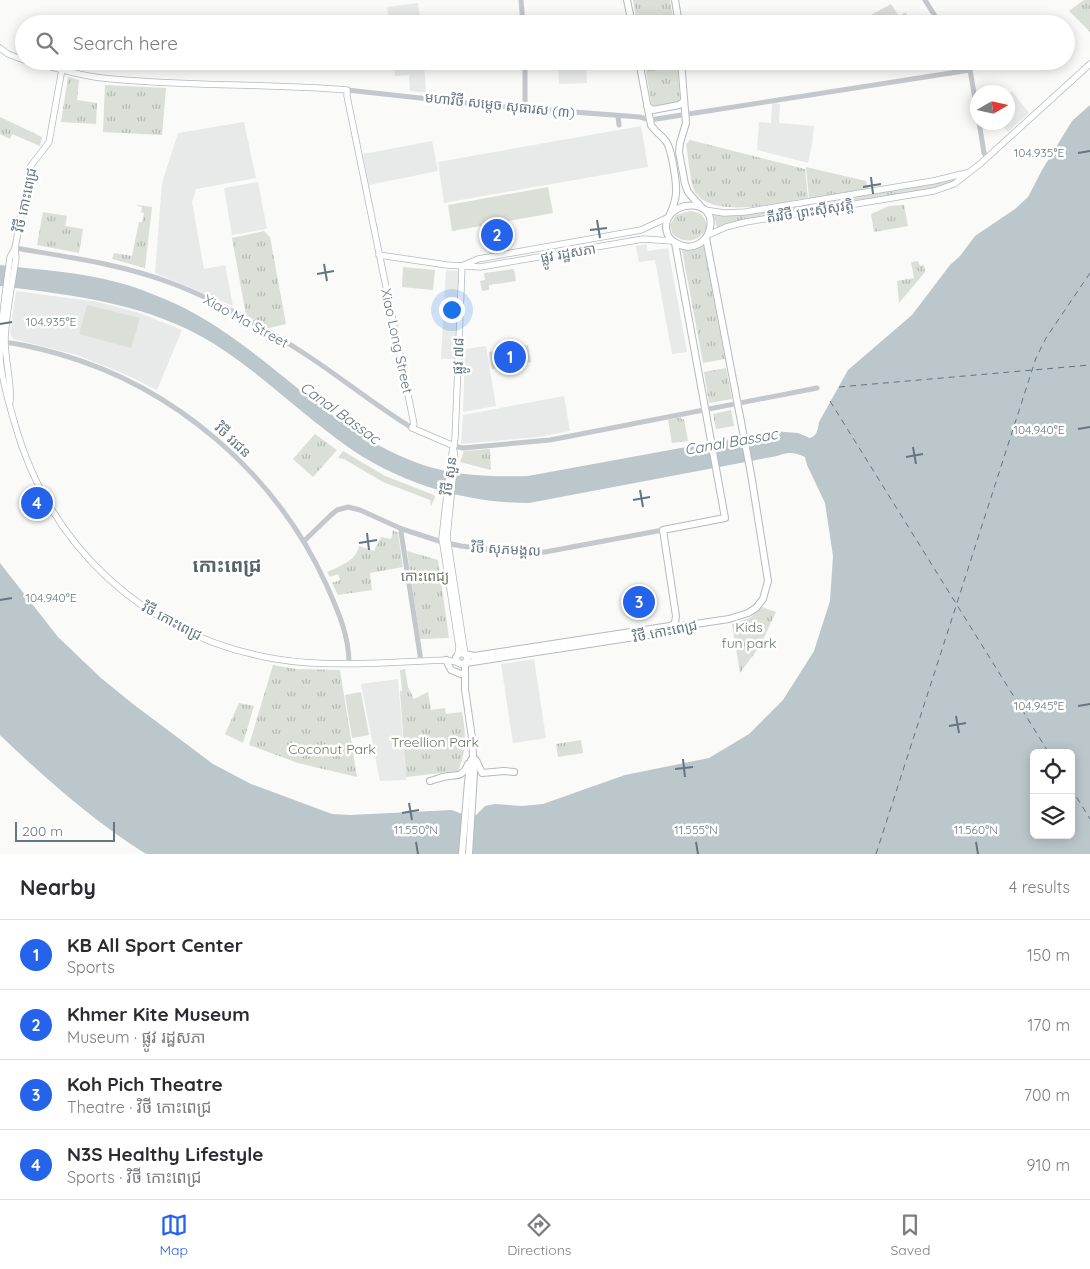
<!DOCTYPE html>
<html lang="en">
<head>
<meta charset="utf-8">
<style>
	:root { --surface:#fff; --page:#f2f2f3; --text:#2b2b33; --muted:#7c7c81; --line:#e1e1e2; --accent:#2563eb }
	body { margin:0; font-family:Quicksand,"Noto Sans Khmer",sans-serif; background:var(--page); color:var(--text) }
	.controls { position:absolute; right:15px; bottom:15px; display:grid; overflow:hidden; border-radius:8px; box-shadow:0 2px 12px #0003 }
	.controls button { width:45px; height:45px; display:grid; place-items:center; padding:0; border:0; border-bottom:1px solid var(--line); background:var(--surface); color:var(--text); font:25px sans-serif }
	.compass { position:absolute; left:970px; top:85px; width:45px; height:45px; border-radius:50%; background:var(--surface); box-shadow:0 2px 12px #0003; rotate:81deg }
	.scale { position:absolute; left:15px; bottom:12px; width:100px; box-sizing:border-box; padding-left:5px; border:2px solid #657683; border-top:0; font-size:14px; line-height:18px; white-space:nowrap; color:#657683; -webkit-text-stroke:4px #fff; paint-order:stroke }
	.you { position:absolute; left:451px; top:309px; width:18px; height:18px; margin:-12px; border:4px solid #fff; border-radius:50%; background:#1a73e8; box-shadow:0 0 0 8px #1a73e833 }
	.badge { display:grid; place-items:center; width:32px; height:32px; border-radius:50%; background:var(--accent); color:#fff; font-size:16px; font-weight:700 }
	.pin { position:absolute; translate:-50% -50%; border:2px solid #fff; box-shadow:0 1px 5px #0006 }
	.list { margin:0; padding:0; list-style:none }
	h2 { display:flex; justify-content:space-between; align-items:center; height:65px; margin:0; padding:0 20px; font-size:21px }
	h2 small { font-size:16px; font-weight:400; color:var(--muted) }
	.list li { display:grid; grid-template-columns:32px 1fr auto; gap:15px; align-items:center; box-sizing:border-box; height:70px; padding:0 20px; border-top:1px solid var(--line) }
	.list b { display:block; font-size:19px; white-space:nowrap }
	.list p { margin:0; font-size:16px; white-space:nowrap; color:var(--muted) }
	.list em { font-size:16px; font-style:normal; color:var(--muted) }
	.icon { flex:none; width:28px; height:28px; fill:none; stroke:currentColor; stroke-width:2; stroke-linecap:round; stroke-linejoin:round }
	.map { position:relative; flex:none; width:1090px; height:854px; overflow:hidden }
	.search { position:absolute; background:var(--surface); box-shadow:0 2px 12px #0003; left:15px; right:15px; top:15px; height:55px; display:flex; align-items:center; gap:12px; box-sizing:border-box; padding:0 18px; border-radius:28px; color:var(--muted); font-size:19px }
	.sheet { height:345px; background:var(--surface) }
	nav { display:flex; justify-content:space-around; align-items:center; box-sizing:border-box; height:70px; border-top:1px solid var(--line); background:var(--surface); font-size:14px; color:var(--muted) }
	nav a { display:grid; justify-items:center; gap:2px }
	nav .on { color:var(--accent) }
	.map>svg:first-child { display:block }
	.built { fill:#e8e9e9 }
	.grass { fill:url(#grass-tufts) }
	.garden { fill:#dadfd7 }
	.water { fill:#bbc7cb; fill-rule:evenodd }
	.lines { fill:none; stroke-linecap:round; stroke-linejoin:round }
	.ferry { stroke:#60757c; stroke-width:1; stroke-dasharray:6 5; stroke-linecap:butt }
	.secondary-casing { stroke:#b3babf; stroke-width:7 }
	.primary-casing { stroke:#b5babe; stroke-width:8 }
	.tertiary { stroke:#c3c8cc; stroke-width:5 }
	.secondary { stroke:#fff; stroke-width:5.5 }
	.primary { stroke:#fff; stroke-width:6 }
	.ticks { fill:none; stroke:#657683; stroke-width:2 }
	.labels { text-anchor:middle; stroke-width:5; stroke-linejoin:round; paint-order:stroke }
	.street-label { font-size:14px; fill:#657683; stroke:#fff }
	.park-label { font-size:14px; fill:#687a64; stroke:#fff }
	.water-label { font-size:15px; font-style:italic; fill:#60757c; stroke:#fff }
	.district-label { font-size:19px; font-weight:bold; fill:#57646e; stroke:#fff }
	.ticks-label { font-size:12px; text-anchor:middle; fill:#657683; stroke:#fff; stroke-width:5; stroke-linejoin:round; paint-order:stroke }
</style>
</head>
<body>
<div class="map">
<svg width="1090" height="854" viewBox="0 0 1090 854">
	<defs>
		<pattern id="grass-tufts" width="24" height="20" patternUnits="userSpaceOnUse" patternTransform="scale(1.25)"><rect width="24" height="20" fill="#dadfd7"/><path d="M3 7l-1-3M5 7V3M7 7l1-3M15 17l-1-3M17 17v-4M19 17l1-3" fill="none" stroke="#b4b9b4"/></pattern>
	</defs>
	<rect width="100%" height="100%" fill="#fafaf8"/>
	<g class="built">
		<polygon points="418,3 421,24 390,24 387,7"/>
		<polygon points="394,61 424,61 426,93 410,91 409,75 395,76"/>
		<polygon points="558,61 586,61 587,83 559,84"/>
		<polygon points="1012,91 1029,113 1008,132 1000,123 1008,122 1008,95"/>
		<polygon points="772,103 780,104 779,123 814,126 812,145 808,163 757,150 759,122 771,123"/>
		<polygon points="244,122 256,178 196,189 192,202 204,269 225,265 233,306 155,273 162,183 178,133"/>
		<polygon points="641,126 648,167 444,203 438,162"/>
		<polygon points="432,141 438,171 369,185 363,154"/>
		<polygon points="258,182 267,229 232,235 224,188"/>
		<polygon points="646,244 648,251 668,248 687,352 672,354 655,260 639,262 636,246"/>
		<polygon points="446,270 458,271 455,359 441,359"/>
		<polygon points="16,291 98,302 140,313 182,330 157,390 129,376 77,355 13,339 10,333"/>
		<polygon points="486,346 496,406 463,412 465,349"/>
		<polygon points="564,396 570,431 539,437 461,444 463,415"/>
		<polygon points="534,659 546,738 513,743 501,664"/>
		<polygon points="398,679 406,780 380,781 361,684"/>
	</g>
	<g class="grass">
		<polygon points="633,0 670,0 674,24 637,24"/>
		<polygon points="1084,0 1090,0 1090,32 1069,11"/>
		<polygon points="891,4 899,16 906,12 909,24 862,24 870,20 869,16"/>
		<polygon points="644,61 677,61 680,101 652,106"/>
		<polygon points="68,77 79,80 77,100 97,103 96,124 61,122"/>
		<polygon points="105,85 166,88 162,135 103,132"/>
		<polygon points="0,117 42,137 40,146 12,134 10,139 0,134"/>
		<path d="M690,140L805,169L808,198C781,202 710,221 694,190C690,180 688,155 686,144Z"/>
		<polygon points="806,167 866,181 868,188 866,190 809,199"/>
		<polygon points="958,178 953,182 935,188 816,207 816,203 934,184"/>
		<polygon points="810,204 811,208 745,219 717,228 714,215 733,216"/>
		<polygon points="138,205 152,207 145,268 112,259 114,253 132,256 139,222 142,222 144,213 141,212 142,207 138,206"/>
		<polygon points="904,205 908,226 874,232 871,214 889,206"/>
		<path d="M690,211C701,212 705,216 707,227C701,242 683,245 672,233L670,225L676,215Z"/>
		<polygon points="43,212 67,216 65,226 83,229 79,253 37,245"/>
		<polygon points="264,231 270,237 286,324 269,328 246,315 232,238"/>
		<polygon points="704,246 725,359 703,363 682,250 690,251"/>
		<polygon points="918,261 920,266 924,265 925,272 899,303 897,281 914,278 911,262"/>
		<polygon points="726,368 732,399 709,403 704,372"/>
		<polygon points="731,410 734,426 716,429 713,414"/>
		<polygon points="681,417 681,419 684,419 688,441 672,443 668,420"/>
		<polygon points="315,434 337,450 313,477 293,459"/>
		<polygon points="490,449 491,470 460,462 464,451"/>
		<path d="M393,530L398,533L403,567L370,573L372,590L338,595L332,583L340,580L338,574L330,577L327,572C340,566 356,561 359,546L374,551L381,537L391,539Z"/>
		<polygon points="407,551 438,560 449,638 420,639"/>
		<polygon points="762,607 776,612 760,646 740,673 732,624 750,618"/>
		<polygon points="273,665 296,669 340,670 357,777 298,763 249,745"/>
		<path d="M405,669L408,687L414,699L428,692L431,710L445,708L446,714L462,712C466,734 467,750 458,771L406,777L400,691H402L400,670Z"/>
		<polygon points="239,703 254,706 243,743 225,734"/>
		<polygon points="581,740 583,753 558,757 556,744"/>
	</g>
	<g class="garden">
		<polygon points="548,187 553,213 452,231 448,205"/>
		<polygon points="403,267 435,270 433,290 402,287"/>
		<polygon points="514,269 516,281 489,285 489,290 482,291 480,281 485,280 484,273"/>
		<polygon points="87,305 140,318 131,348 79,334"/>
		<polygon points="528,345 531,362 492,369 489,352"/>
		<polygon points="343,451 385,476 434,495 435,497 431,506 430,500 383,482 344,459 338,458"/>
		<polygon points="361,692 369,735 352,738 345,695"/>
	</g>
	<path class="water" d="M1090,105V854H146C92,820 46,779 0,735V563L58,637L101,678L133,704L213,764L251,784L332,814L350,815L452,810L462,814L476,815L485,806L495,804L522,806L543,804L625,775L709,758L749,734L783,700L814,651L830,601L833,556L825,503L807,465L805,457C794,452 788,452 777,456L529,503C459,503 389,480 333,436C285,400 241,355 187,329C128,301 64,294 0,286V265C40,270 81,272 120,283C139,288 158,296 176,304C266,346 328,433 423,465C456,476 493,477 528,476L773,431L798,433L810,438C817,436 818,429 819,422L848,370L912,315L950,265L960,256L975,236L1015,209L1028,197L1042,170L1072,121ZM1034,753H1071V835H1034Z"/>
	<g class="lines">
		<g class="ferry">
			<polyline points="839,387 1090,365"/>
			<polyline points="830,401 1049,753"/>
			<polyline points="1071,788 1090,819"/>
			<polyline points="876,854 1036,358 1046,338 1090,273"/>
		</g>
		<defs>
			<g id="secondary">
				<polyline points="0,48 8,54 24,60"/>
				<path d="M29,61C53,67 79,76 103,78C184,87 266,83 347,90V96L414,424L412,428L454,446"/>
				<path d="M62,69L49,142L30,167L15,248L10,257C6,291 0,325 0,359C2,381 8,400 14,421C49,548 146,637 276,659C328,668 392,662 446,660L457,662"/>
				<polyline points="705,210 724,213 745,212 933,181 966,173"/>
				<polyline points="708,235 726,227 746,222 934,191 954,184 980,164 1090,64"/>
				<polyline points="379,255 447,265 480,267 643,239 673,241"/>
				<polyline points="464,265 478,259 641,230 669,217"/>
				<path d="M10,402C12,384 5,360 5,340C6,313 12,285 16,258L15,248"/>
				<polyline points="454,451 455,458 447,537 465,654"/>
				<polyline points="458,654 459,647 442,538 451,458 455,439 462,266"/>
			</g>
			<g id="primary">
				<polyline points="627,0 632,24"/>
				<polyline points="675,0 679,24"/>
				<path d="M639,61L651,125C655,132 663,136 667,143C672,152 677,184 676,194C675,201 673,208 670,214"/>
				<polyline points="681,61 686,123 680,143 679,152 685,184 688,192 702,208"/>
				<polyline points="647,106 653,110 679,105 684,101"/>
				<path d="M685,206C728,199 711,262 676,243C670,240 666,234 666,227C666,216 674,209 685,206Z"/>
				<polyline points="466,655 467,659 465,663 461,664 457,662 456,657 460,653 474,656 670,626 675,623 676,616 663,530 725,518 675,243"/>
				<polyline points="446,660 451,670 461,674"/>
				<polyline points="465,663 465,689 472,738 474,773 469,854"/>
				<polyline points="466,663 674,631 682,626 729,619 748,613 756,608 763,599 768,581 751,474 706,238"/>
				<polyline points="476,760 482,773 504,771 514,772"/>
				<path d="M430,781C434,780 439,778 443,777C456,774 462,779 468,764"/>
				<polyline points="462,854 468,782 471,760"/>
			</g>
		</defs>
		<use href="#secondary" class="secondary-casing"/>
		<use href="#primary" class="primary-casing"/>
		<g class="tertiary">
			<polyline points="521,0 523,24"/>
			<polyline points="925,0 940,24"/>
			<polyline points="525,61 525,109"/>
			<polyline points="964,61 970,70 978,116"/>
			<polyline points="347,90 493,106 640,117 650,120 970,70"/>
			<polyline points="618,116 619,125"/>
			<polyline points="979,122 984,153 987,158"/>
			<path d="M15,248C67,257 121,264 171,283C219,301 265,328 308,356C343,379 376,406 412,428"/>
			<path d="M3,342C22,344 41,349 59,354C175,387 276,474 326,584C337,609 349,634 349,663"/>
			<polyline points="454,446 463,448 550,440 817,388"/>
			<polyline points="402,529 401,532 421,661"/>
			<polyline points="304,541 331,515 337,510 348,507 360,510 402,529 442,542 461,546 501,551 545,552 663,530"/>
		</g>
		<use href="#secondary" class="secondary"/>
		<use href="#primary" class="primary"/>
	</g>
	<path class="ticks" d="M1078,153L1090,151M871,177L873,194M863,187L881,184M597,220L600,238M590,230L607,228M324,264L327,281M317,274L334,271M0,324L12,322M1078,429L1090,427M913,447L916,464M906,457L923,454M640,490L643,507M633,500L650,497M367,533L369,550M359,543L377,540M0,600L12,598M1078,706L1090,704M956,716L959,733M949,726L966,723M683,759L685,777M675,769L693,767M409,803L412,820M402,813L419,810M416,842L418,854M696,842L698,854M976,842L978,854"/>
	<g class="labels">
		<g class="street-label">
			<text transform="translate(500 105) rotate(6)" y="5">មហាវិថី សម្តេច សុធារស (៣)</text>
			<text transform="translate(25 200) rotate(-78)" y="5">វិថី កោះពេជ្រ</text>
			<text transform="translate(810 211) rotate(-9)" y="5">តីរវិថី ព្រះស៊ីសុវត្តិ</text>
			<text transform="translate(568 253) rotate(-10)" y="5">ផ្លូវ រដ្ឋសភា</text>
			<text transform="translate(246 321) rotate(29)" y="5">Xiao Ma Street</text>
			<text transform="translate(397 341) rotate(78)" y="5">Xiao Long Street</text>
			<text transform="translate(458 356) rotate(-88)" y="5">ផ្លូវ ៧៨</text>
			<text transform="translate(233 440) rotate(43)" y="5">វិថី វរជន</text>
			<text transform="translate(449 476) rotate(-82)" y="5">វិថី សួន</text>
			<text transform="translate(506 549) rotate(3)" y="5">វិថី សុភមង្គល</text>
			<text transform="translate(172 621) rotate(28)" y="5">វិថី កោះពេជ្រ</text>
			<text transform="translate(665 631) rotate(-11)" y="5">វិថី កោះពេជ្រ</text>
		</g>
		<g class="park-label">
			<text x="425" y="581">កោះពេជ្យ</text>
			<text x="749" y="632">Kids<tspan x="749" dy="16">fun park</tspan></text>
			<text x="435" y="747">Treellion Park</text>
			<text x="332" y="754">Coconut Park</text>
		</g>
		<g class="water-label">
			<text transform="translate(340 413) rotate(36)" y="5">Canal Bassac</text>
			<text transform="translate(731 442) rotate(-10)" y="5">Canal Bassac</text>
		</g>
		<g class="district-label">
			<text x="227" y="572">កោះពេជ្រ</text>
		</g>
	</g>
	<g class="ticks-label">
		<text x="1039" y="157">104.935°E</text>
		<text x="51" y="326">104.935°E</text>
		<text x="1039" y="434">104.940°E</text>
		<text x="51" y="602">104.940°E</text>
		<text x="1039" y="710">104.945°E</text>
		<text x="416" y="834">11.550°N</text>
		<text x="696" y="834">11.555°N</text>
		<text x="976" y="834">11.560°N</text>
	</g>
</svg>
<div class="controls">
<button><svg class="icon" aria-label="locate" viewBox="0 0 24 24"><circle cx="12" cy="12" r="6"/><path d="M12 2v4M12 18v4M2 12h4M18 12h4"/></svg></button>
<button><svg class="icon" aria-label="layers" viewBox="0 0 24 24"><path d="M12 4l9 5-9 5-9-5zM3 14l9 5 9-5"/></svg></button>
</div>
<svg class="compass" viewBox="-18 -18 36 36"><path d="M0-13l5 13h-10z" fill="#e53935"/><path d="M0 13l5-13h-10z" fill="#7c7c81"/></svg>
<div class="scale">200 m</div>
<div class="you"></div>
<div class="pin badge" style="left:510px;top:357px">1</div>
<div class="pin badge" style="left:497px;top:235px">2</div>
<div class="pin badge" style="left:639px;top:602px">3</div>
<div class="pin badge" style="left:37px;top:503px">4</div>
<div class="search"><svg class="icon" aria-label="search" viewBox="0 0 24 24"><circle cx="10" cy="10" r="6"/><path d="M15 15l6 6"/></svg>Search here</div>
</div>
<section class="sheet">
<h2>Nearby<small>4 results</small></h2>
<ul class="list">
<li><span class="badge">1</span><div><b>KB All Sport Center</b><p>Sports</p></div><em>150 m</em></li>
<li><span class="badge">2</span><div><b>Khmer Kite Museum</b><p>Museum · ផ្លូវ រដ្ឋសភា</p></div><em>170 m</em></li>
<li><span class="badge">3</span><div><b>Koh Pich Theatre</b><p>Theatre · វិថី កោះពេជ្រ</p></div><em>700 m</em></li>
<li><span class="badge">4</span><div><b>N3S Healthy Lifestyle</b><p>Sports · វិថី កោះពេជ្រ</p></div><em>910 m</em></li>
</ul>
</section>
<nav>
<a class="on"><svg class="icon" aria-label="map" viewBox="0 0 24 24"><path d="M3 6l6-2 6 2 6-2v14l-6 2-6-2-6 2zM9 4v14M15 6v14"/></svg>Map</a>
<a><svg class="icon" aria-label="directions" viewBox="0 0 24 24"><path d="M12 3l9 9-9 9-9-9zM9 14v-3h6M13 9l2 2-2 2"/></svg>Directions</a>
<a><svg class="icon" aria-label="saved" viewBox="0 0 24 24"><path d="M7 4h10v16l-5-4-5 4z"/></svg>Saved</a>
</nav>
</body>
</html>
